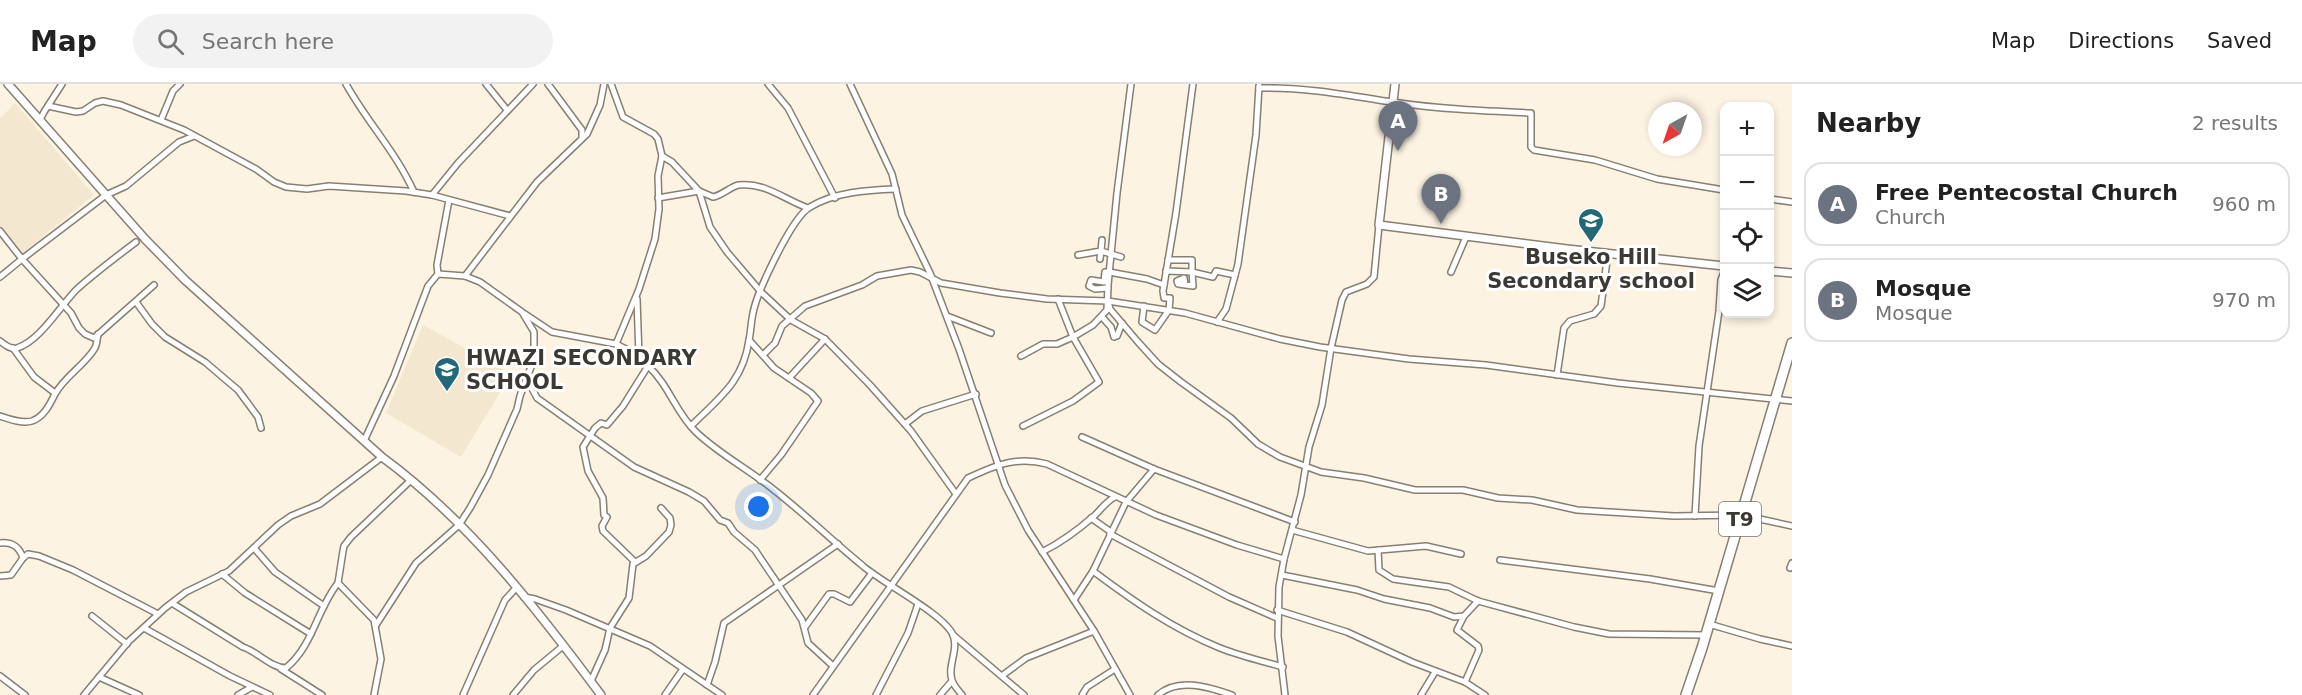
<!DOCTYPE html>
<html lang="en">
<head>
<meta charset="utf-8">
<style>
	:root { --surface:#fff; --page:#f2f2f2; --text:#222; --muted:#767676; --line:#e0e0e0; --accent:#d93025 }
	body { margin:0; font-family:"DejaVu Sans",sans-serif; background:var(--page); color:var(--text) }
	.controls { position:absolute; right:18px; top:18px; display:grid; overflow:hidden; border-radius:12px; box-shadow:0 3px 9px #0003 }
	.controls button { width:54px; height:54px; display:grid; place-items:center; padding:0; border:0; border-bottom:2px solid var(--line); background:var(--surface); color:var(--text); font:30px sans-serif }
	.compass { position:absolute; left:1648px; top:18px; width:54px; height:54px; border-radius:50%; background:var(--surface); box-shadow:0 3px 9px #0003; rotate:220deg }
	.you { position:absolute; left:759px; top:423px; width:21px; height:21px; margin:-15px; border:4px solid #fff; border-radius:50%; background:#1a73e8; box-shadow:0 0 0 9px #1a73e833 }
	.badge { display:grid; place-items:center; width:39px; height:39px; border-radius:50%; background:var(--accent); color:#fff; font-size:20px; font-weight:700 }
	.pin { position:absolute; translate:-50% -50px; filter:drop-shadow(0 2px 3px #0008) }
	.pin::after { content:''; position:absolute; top:32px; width:21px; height:18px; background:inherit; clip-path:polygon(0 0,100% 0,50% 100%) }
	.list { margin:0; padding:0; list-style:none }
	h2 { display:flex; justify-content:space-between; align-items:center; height:78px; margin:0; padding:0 24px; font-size:26px }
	h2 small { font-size:20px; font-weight:400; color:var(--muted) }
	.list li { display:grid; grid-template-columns:39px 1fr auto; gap:18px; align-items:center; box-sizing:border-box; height:84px; margin:0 12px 12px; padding:0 12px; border:2px solid var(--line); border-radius:18px }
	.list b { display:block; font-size:22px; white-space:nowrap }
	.list p { margin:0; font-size:20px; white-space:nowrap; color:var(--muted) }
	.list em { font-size:20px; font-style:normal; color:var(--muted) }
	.icon { flex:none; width:33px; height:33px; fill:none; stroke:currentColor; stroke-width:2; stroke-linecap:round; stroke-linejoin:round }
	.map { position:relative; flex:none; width:1792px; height:611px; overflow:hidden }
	header { display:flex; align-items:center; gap:36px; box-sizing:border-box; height:84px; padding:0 30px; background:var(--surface); border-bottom:2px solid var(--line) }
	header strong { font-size:28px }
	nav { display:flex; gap:33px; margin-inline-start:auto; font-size:21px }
	.search { width:420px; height:54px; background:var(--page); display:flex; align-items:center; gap:15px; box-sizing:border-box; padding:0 21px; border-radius:33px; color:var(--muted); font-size:22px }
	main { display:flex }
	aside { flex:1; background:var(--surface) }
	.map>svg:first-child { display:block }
	.built { fill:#f4e7d0 }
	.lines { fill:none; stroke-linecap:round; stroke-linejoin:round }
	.minor-casing { stroke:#877f71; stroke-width:8 }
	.tertiary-casing { stroke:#877f71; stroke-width:10 }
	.trunk-casing { stroke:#877f71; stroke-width:12 }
	.minor { stroke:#fff; stroke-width:5 }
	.tertiary { stroke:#fff; stroke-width:7 }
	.trunk { stroke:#fff; stroke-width:9 }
	.labels { text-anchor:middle; stroke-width:6; stroke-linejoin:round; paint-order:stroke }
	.shield { fill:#fff; stroke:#767470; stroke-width:1.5 }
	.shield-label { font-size:20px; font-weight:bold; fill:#3c3932 }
	.poi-label { font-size:21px; font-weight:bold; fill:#3c3932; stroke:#fff }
</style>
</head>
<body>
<header>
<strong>Map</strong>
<div class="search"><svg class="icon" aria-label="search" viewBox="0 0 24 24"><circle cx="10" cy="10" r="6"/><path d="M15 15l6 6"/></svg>Search here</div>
<nav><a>Map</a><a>Directions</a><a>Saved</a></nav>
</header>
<main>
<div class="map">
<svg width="1792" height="611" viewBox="0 0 1792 611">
	<rect width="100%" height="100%" fill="#fcf3e3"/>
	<g class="built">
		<polygon points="15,19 94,111 21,170 0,146 0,35"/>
		<polygon points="423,241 511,290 461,373 386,329"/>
	</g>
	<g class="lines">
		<defs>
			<g id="minor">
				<path d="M346,0C367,38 396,68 414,108"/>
				<polyline points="486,0 507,26"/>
				<polyline points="548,0 582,46 582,54"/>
				<polyline points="611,0 623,33 654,50 658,55 662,72 658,92 659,125 655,155 639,205 616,260 632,268 648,282 623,322 607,341 601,339 595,344 583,363 588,387 603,414 604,431 607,433 602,442 603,447 635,478"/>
				<polyline points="768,0 788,24 835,114"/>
				<polyline points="850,0 892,90 902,131 930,189 959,265 1005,401 1028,446 1094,547 1130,611"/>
				<path d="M1259,4C1305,3 1347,11 1392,18C1438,25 1485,27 1531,29V63L1534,66L1595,76L1657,95L1724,106"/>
				<polyline points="48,22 76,28 83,27 95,19 103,17 121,21 184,46 256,85 274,98 286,103 307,105 329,102 406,107 432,111 510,132"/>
				<polyline points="40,36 44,28 62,0"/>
				<polyline points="161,36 173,7 180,0"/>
				<polyline points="662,72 672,78 699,107 710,143 727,168 761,208 791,236 825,255 870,301 911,347 956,410"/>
				<polyline points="432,111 458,79 533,0"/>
				<path d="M658,114L699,107L713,113C723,111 731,102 739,101C765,98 785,116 808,124"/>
				<polyline points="1770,115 1792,118"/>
				<polyline points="0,147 22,175 106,111 126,102 179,58 194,52"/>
				<polyline points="1078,171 1101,167 1102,156"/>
				<polyline points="1100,175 1101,167 1121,173"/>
				<polyline points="1168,176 1192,176 1192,188 1213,193 1216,187 1235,191"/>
				<polyline points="1166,187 1192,188 1193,202 1178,200 1177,197 1184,194 1185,201"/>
				<polyline points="1451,188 1466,153"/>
				<polyline points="438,190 437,181 449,116"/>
				<polyline points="465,192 537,98 587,50 600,21 604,0"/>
				<polyline points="0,193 22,175 71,229 79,244 85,250 94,254 154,201"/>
				<polyline points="1108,204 1095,205 1089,202 1091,196 1104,198 1105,188 1109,188 1147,195 1164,201"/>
				<polyline points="637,215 639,273"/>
				<polyline points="1108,217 1110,225 1138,258 1158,280 1181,298 1231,334 1258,360 1280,373 1321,388 1364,394 1415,406 1463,406 1498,414 1532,416 1577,426 1674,432 1741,431 1792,442"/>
				<polyline points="136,218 152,240 165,253 205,278 238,306 258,333 261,344"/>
				<polyline points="1144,222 1142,238 1155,246 1169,226 1170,214 1164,214 1163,207 1176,129 1193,0"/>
				<polyline points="525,230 552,248 616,260"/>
				<polyline points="947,232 991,249"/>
				<polyline points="1102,233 1111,243 1114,253 1117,252 1122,239"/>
				<polyline points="1217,238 1226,225 1238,180 1256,51 1259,2"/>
				<path d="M0,257C5,261 11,266 17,264C40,257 60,222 77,205C96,188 116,173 136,158"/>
				<polyline points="13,264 34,293 55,309"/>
				<polyline points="763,271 775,259 782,242 805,222 862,201 877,192 911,186 920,188 941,199 1000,209 1047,215 1108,217 1185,229 1280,255 1320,263 1409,275 1486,281 1618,299 1792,317"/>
				<polyline points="1021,272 1043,260 1057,260 1073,253 1093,241 1107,226 1108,201 1117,109 1131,0"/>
				<path d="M648,282C669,301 676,329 696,348C718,369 746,384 769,402C802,427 831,456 863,482C882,499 944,530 953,551C959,566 947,582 952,596C953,601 959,607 962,611"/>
				<polyline points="1557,291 1564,244 1570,237 1594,230 1601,222 1608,169"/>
				<polyline points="789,294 825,255"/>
				<polyline points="527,295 537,314 634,383 689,408 704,417 720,436 728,439 734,448 755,466 802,536 808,559 833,582"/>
				<path d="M0,332C9,335 22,340 32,337C44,333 50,320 55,310C65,292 85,281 95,264C97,260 97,255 98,250"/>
				<polyline points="905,340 922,327 976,310"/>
				<path d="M691,342C719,314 743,298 749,256"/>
				<polyline points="1023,342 1073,317 1099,298 1073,253 1058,215"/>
				<polyline points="1082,353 1154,385 1295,438"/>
				<polyline points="364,357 394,292 428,202 438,190 465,192 480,198 522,228 534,248 534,275 520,312 517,325 488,391 470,424 459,441 416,479 376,541"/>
				<path d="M760,396L781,371L818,317L811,309L774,284L749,256C751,247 751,238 753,229C757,208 792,133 810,123C835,108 867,106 896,105"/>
				<polyline points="1695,432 1699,362 1719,227 1721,196 1724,188"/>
				<polyline points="1091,434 1111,448"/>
				<polyline points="1292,446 1368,467 1426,462 1461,470"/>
				<polyline points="1110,450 1229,513 1277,534"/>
				<path d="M0,459C12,458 19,462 23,474"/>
				<polyline points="254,464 275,488 324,522"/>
				<polyline points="1378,466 1379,486 1393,495 1449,503 1478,517 1574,543 1609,550 1706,551"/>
				<path d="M1042,468C1062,458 1078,446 1094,432C1102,425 1105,418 1115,413"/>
				<polyline points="1500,476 1650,495 1719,507"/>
				<polyline points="1790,484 1792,479"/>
				<path d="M1093,487C1133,517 1173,545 1220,564C1240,572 1262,577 1283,583"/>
				<polyline points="222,490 245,509 311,550"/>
				<polyline points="1282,491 1357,506 1384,515 1430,524 1454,533 1464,532 1478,517"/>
				<polyline points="0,492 11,491 23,474 28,470 39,472 73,486 158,530"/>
				<polyline points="524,513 535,515 566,526 650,562 722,611"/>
				<polyline points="1074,516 1093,487 1126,418 1154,385"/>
				<path d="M172,519L243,563C258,568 271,584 286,584C313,562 317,525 338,499"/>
				<polyline points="1277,526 1347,548 1412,578 1465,598 1485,611"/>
				<polyline points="92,532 127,560"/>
				<polyline points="1464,532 1457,546 1478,562 1479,566 1465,598"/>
				<polyline points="1709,540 1760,555 1792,562"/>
				<polyline points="805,543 829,510 834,510 850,518 872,489"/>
				<polyline points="144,544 230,592 270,611"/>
				<polyline points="953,551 1024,611"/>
				<polyline points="281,585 322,611"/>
				<polyline points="1003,591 1026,574 1094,547"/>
				<polyline points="0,592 25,611"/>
				<polyline points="99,593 139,611"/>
				<polyline points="591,597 605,566 610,544 629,514 633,480 646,472 669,448 671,441 670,434 661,424"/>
				<polyline points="707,601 715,578 724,539 838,460"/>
				<polyline points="84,611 129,557 165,524 186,508 229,487 278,441 291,432 320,420 382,373"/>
				<polyline points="238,611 252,603"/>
				<polyline points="374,611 381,575 374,536 338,499 343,467 344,462 351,453 411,396"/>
				<polyline points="463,611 505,516 516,504"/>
				<polyline points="513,611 534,586 563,562"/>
				<polyline points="665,611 683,585"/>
				<path d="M813,611L968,394C996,381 1016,372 1047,380L1156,431L1237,461L1284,475"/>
				<polyline points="876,611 908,549 918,520"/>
				<polyline points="940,611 952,597"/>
				<polyline points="1082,611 1087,603 1115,585"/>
				<path d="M1158,611C1178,593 1209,603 1232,611"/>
				<polyline points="1285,611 1278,552 1279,503 1284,475 1301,411 1309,363 1322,321 1331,264 1342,216 1346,208 1367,200 1374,193 1379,141"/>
				<polyline points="1421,611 1435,588"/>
			</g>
			<g id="tertiary">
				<path d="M8,0L145,155L185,196L382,373C469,437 537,525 601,611"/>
				<polyline points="1395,0 1379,141 1567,165 1724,182"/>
				<polyline points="1770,187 1792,189"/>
			</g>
			<polyline id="trunk" points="1686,611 1702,564 1792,259"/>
		</defs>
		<use href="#minor" class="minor-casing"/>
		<use href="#tertiary" class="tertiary-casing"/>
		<use href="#trunk" class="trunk-casing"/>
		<use href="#minor" class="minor"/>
		<use href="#tertiary" class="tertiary"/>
		<use href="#trunk" class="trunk"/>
	</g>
	<defs>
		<symbol id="school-pin" viewBox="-11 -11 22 30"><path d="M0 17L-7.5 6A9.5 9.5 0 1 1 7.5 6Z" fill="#216976" stroke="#fff"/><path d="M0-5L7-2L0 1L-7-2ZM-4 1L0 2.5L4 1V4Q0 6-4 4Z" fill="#fff"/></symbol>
	</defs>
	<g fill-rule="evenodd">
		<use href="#school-pin" x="1576" y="122" width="30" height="40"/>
		<use href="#school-pin" x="432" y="271" width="30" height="40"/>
	</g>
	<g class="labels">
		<rect class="shield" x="1719" y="418" width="42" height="34" rx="4.5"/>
		<g class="shield-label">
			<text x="1740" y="442">T9</text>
		</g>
		<g class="poi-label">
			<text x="1591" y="180">Buseko Hill<tspan x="1591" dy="24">Secondary school</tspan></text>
			<text x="466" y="281" text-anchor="start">HWAZI SECONDARY<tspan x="466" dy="24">SCHOOL</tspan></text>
		</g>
	</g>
</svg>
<div class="controls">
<button>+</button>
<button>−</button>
<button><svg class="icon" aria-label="locate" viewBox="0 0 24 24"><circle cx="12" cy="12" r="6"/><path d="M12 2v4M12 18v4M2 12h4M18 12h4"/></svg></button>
<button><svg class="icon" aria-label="layers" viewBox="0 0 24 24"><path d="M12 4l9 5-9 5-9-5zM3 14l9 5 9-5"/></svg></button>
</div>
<svg class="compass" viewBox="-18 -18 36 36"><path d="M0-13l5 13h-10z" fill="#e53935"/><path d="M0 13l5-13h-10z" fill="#767676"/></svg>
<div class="you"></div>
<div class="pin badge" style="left:1398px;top:67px;background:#6b7280">A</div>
<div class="pin badge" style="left:1441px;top:140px;background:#6b7280">B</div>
</div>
<aside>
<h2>Nearby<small>2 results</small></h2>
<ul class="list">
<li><span class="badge" style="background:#6b7280">A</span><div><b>Free Pentecostal Church</b><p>Church</p></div><em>960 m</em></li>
<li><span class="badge" style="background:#6b7280">B</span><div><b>Mosque</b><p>Mosque</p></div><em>970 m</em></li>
</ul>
</aside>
</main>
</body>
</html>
